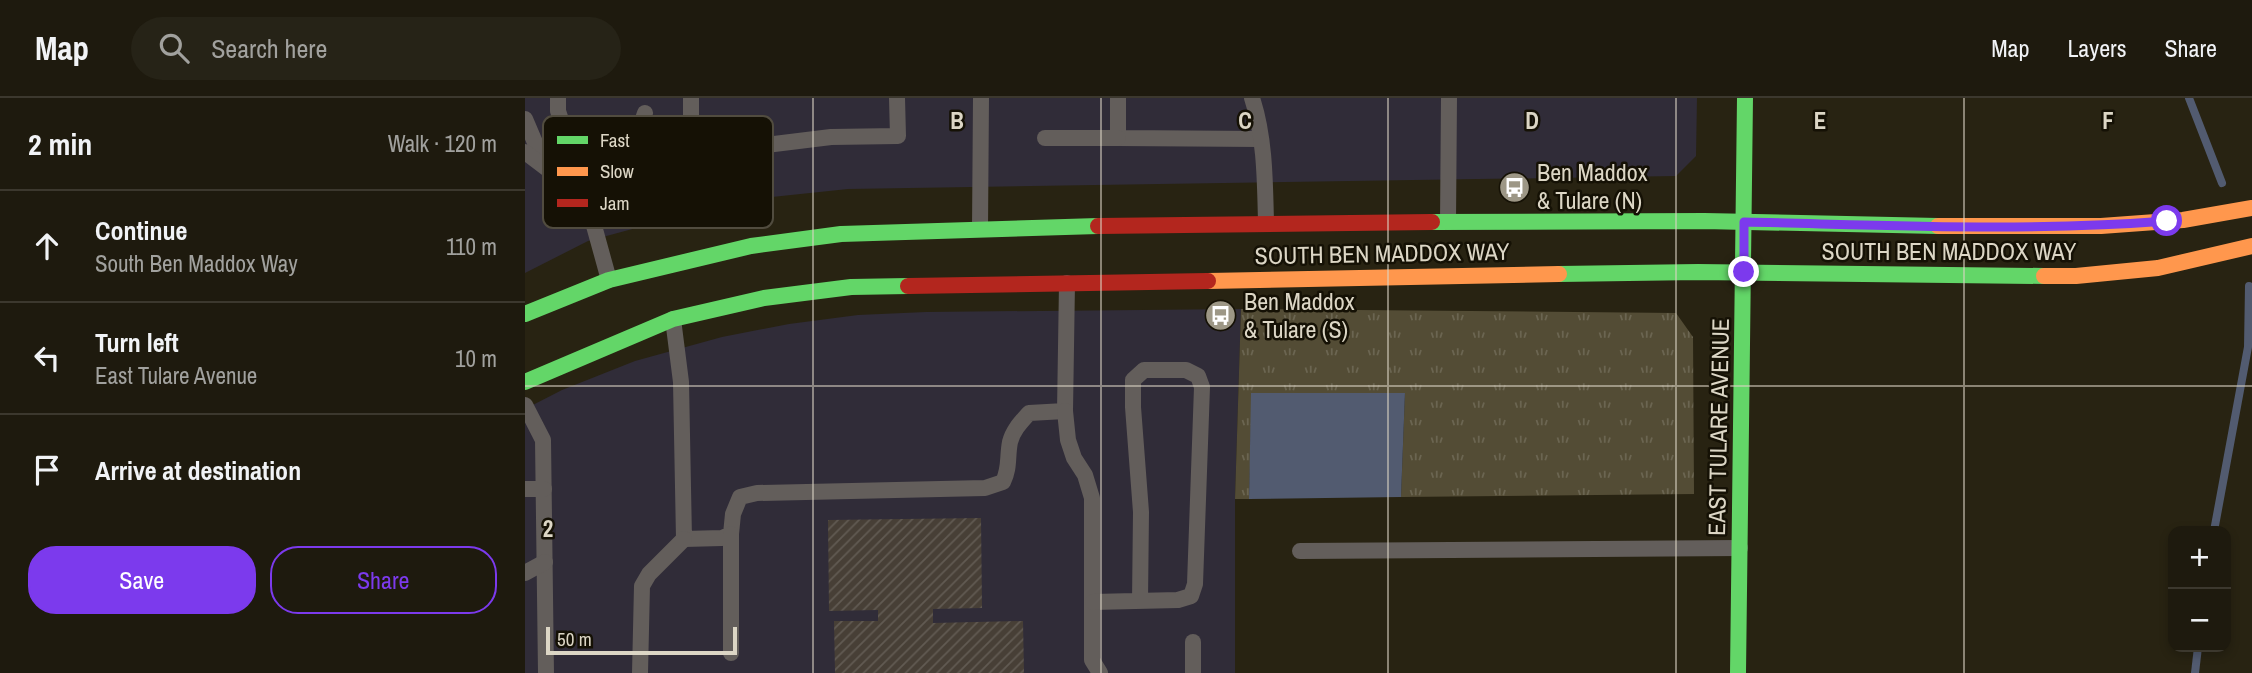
<!DOCTYPE html>
<html lang="en">
<head>
<meta charset="utf-8">
<style>
	:root { --surface:#1e1a0e; --page:#262317; --text:#f1f3f6; --muted:#a1a19e; --line:#3c382e; --accent:#7c3aed }
	body { margin:0; font-family:"Archivo Narrow",sans-serif; background:var(--page); color:var(--text) }
	.controls { position:absolute; right:21px; bottom:21px; display:grid; overflow:hidden; border-radius:14px; box-shadow:0 4px 10px #0003 }
	.controls button { width:63px; height:63px; display:grid; place-items:center; padding:0; border:0; border-bottom:2px solid var(--line); background:var(--surface); color:var(--text); font:35px sans-serif }
	.scale { position:absolute; left:21px; bottom:18px; width:191px; box-sizing:border-box; padding-left:7px; border:4px solid #dcd6c5; border-top:0; font-size:19px; line-height:24px; white-space:nowrap; color:#dcd6c5; -webkit-text-stroke:5px #151105; paint-order:stroke }
	.stop { position:absolute; width:21px; height:21px; margin:-16px; border:5px solid #7c3aed; border-radius:50%; background:#fff }
	.stop.end { background:#7c3aed; border-color:#fff; box-shadow:0 2px 7px #0008 }
	.list { margin:0; padding:0; list-style:none }
	h2 { display:flex; justify-content:space-between; align-items:center; height:91px; margin:0; padding:0 28px; font-size:30px }
	h2 small { font-size:23px; font-weight:400; color:var(--muted) }
	.list li { display:grid; grid-template-columns:46px 1fr auto; gap:21px; align-items:center; box-sizing:border-box; height:112px; padding:0 28px; border-top:2px solid var(--line) }
	.list b { display:block; font-size:26px; white-space:nowrap }
	.list p { margin:0; font-size:23px; white-space:nowrap; color:var(--muted) }
	.list em { font-size:23px; font-style:normal; color:var(--muted) }
	.actions { display:flex; gap:14px; padding:21px 28px }
	.actions a { flex:1; padding:16px 0; border:2px solid var(--accent); border-radius:28px; text-align:center; font-size:24px; color:var(--accent) }
	.actions .main { background:var(--accent); color:#fff }
	.icon { flex:none; width:38px; height:38px; fill:none; stroke:currentColor; stroke-width:2; stroke-linecap:round; stroke-linejoin:round }
	.map { position:relative; flex:none; width:1727px; height:575px; overflow:hidden }
	header { display:flex; align-items:center; gap:42px; box-sizing:border-box; height:98px; padding:0 35px; background:var(--surface); border-bottom:2px solid var(--line) }
	header strong { font-size:33px }
	nav { display:flex; gap:38px; margin-inline-start:auto; font-size:24px }
	.search { width:490px; height:63px; background:var(--page); display:flex; align-items:center; gap:18px; box-sizing:border-box; padding:0 24px; border-radius:38px; color:var(--muted); font-size:26px }
	main { display:flex }
	aside { flex:1; background:var(--surface) }
	.map>svg:first-child { display:block }
	.commercial { fill:#302c38 }
	.grass { fill:url(#grass-tufts) }
	.water { fill:#525b70 }
	.lines { fill:none; stroke-linecap:round; stroke-linejoin:round }
	.stream { stroke:#525b70; stroke-width:8 }
	.building { fill:url(#building-hatch) }
	.lane { stroke:#635e5b; stroke-width:16 }
	.fast { stroke:#63d668; stroke-width:16 }
	.slow { stroke:#ff974d; stroke-width:16 }
	.jam { stroke:#b3261e; stroke-width:16 }
	.route { stroke:#7c3aed; stroke-width:9 }
	.grid { fill:none; stroke:#dcd6c5; stroke-width:2; stroke-opacity:0.55 }
	.labels { text-anchor:middle; stroke-width:5; stroke-linejoin:round; paint-order:stroke }
	.poi-label { font-size:24px; fill:#dcd6c5; stroke:#151105; text-anchor:start }
	.street-label { font-size:24px; fill:#dcd6c5; stroke:#151105 }
	.key { fill:#151105; stroke:#514c3f; stroke-width:2 }
	.key-label { font-size:19px; fill:#dcd6c5 }
	.grid-label { font-size:23px; text-anchor:middle; font-weight:bold; fill:#dcd6c5; stroke:#151105; stroke-width:5; stroke-linejoin:round; paint-order:stroke }
</style>
</head>
<body>
<header>
<strong>Map</strong>
<div class="search"><svg class="icon" aria-label="search" viewBox="0 0 24 24"><circle cx="10" cy="10" r="6"/><path d="M15 15l6 6"/></svg>Search here</div>
<nav><a>Map</a><a>Layers</a><a>Share</a></nav>
</header>
<main>
<aside>
<h2>2 min<small>Walk · 120 m</small></h2>
<ul class="list">
<li><svg class="icon" aria-label="ahead" viewBox="0 0 24 24"><path d="M12 20V5M6 11l6-6 6 6"/></svg><div><b>Continue</b><p>South Ben Maddox Way</p></div><em>110 m</em></li>
<li><svg class="icon" aria-label="left" viewBox="0 0 24 24"><path d="M17 20v-9H6M10 6l-5 5 5 5"/></svg><div><b>Turn left</b><p>East Tulare Avenue</p></div><em>10 m</em></li>
<li><svg class="icon" aria-label="arrive" viewBox="0 0 24 24"><path d="M6 21V4h12l-3 4 3 4H6"/></svg><div><b>Arrive at destination</b></div></li>
</ul>
<div class="actions"><a class="main">Save</a><a>Share</a></div>
</aside>
<div class="map">
<svg width="1727" height="575" viewBox="0 0 1727 575">
	<defs>
		<pattern id="grass-tufts" width="24" height="20" patternUnits="userSpaceOnUse" patternTransform="scale(1.75)"><rect width="24" height="20" fill="#534c35"/><path d="M3 7l-1-3M5 7V3M7 7l1-3M15 17l-1-3M17 17v-4M19 17l1-3" fill="none" stroke="#6b6551"/></pattern>
		<pattern id="building-hatch" width="6" height="6" patternUnits="userSpaceOnUse" patternTransform="scale(1.75)"><rect width="6" height="6" fill="#473f36"/><path d="M-1 1l2-2M0 6l6-6M5 7l2-2" fill="none" stroke="#615a52"/></pattern>
	</defs>
	<rect width="100%" height="100%" fill="#282312"/>
	<g class="commercial">
		<polygon points="0,0 1172,0 1171,58 1151,78 323,91 247,99 185,110 63,143 0,175"/>
		<polygon points="716,211 710,401 710,575 0,575 0,311 37,292 110,263 197,239 264,226 333,217 401,214"/>
	</g>
	<polygon class="grass" points="716,211 1151,215 1168,239 1169,396 876,399 880,295 727,295 724,401 710,401"/>
	<polygon class="water" points="726,295 880,295 876,399 724,401"/>
	<g class="lines">
		<g class="stream">
			<polyline points="1664,0 1697,85"/>
			<polyline points="1689,433 1723,249 1724,188"/>
			<polyline points="1670,575 1673,549"/>
		</g>
	</g>
	<polygon class="building" points="456,420 457,510 408,511 408,525 498,523 499,575 310,575 309,523 353,523 353,512 304,513 303,422"/>
	<g class="lines">
		<g class="lane">
			<polyline points="33,0 33,13 58,88 84,182"/>
			<polyline points="166,0 166,63 241,47 306,39 373,38 372,0"/>
			<polyline points="593,0 593,40 735,41"/>
			<path d="M727,0C740,39 740,84 741,125"/>
			<polyline points="0,21 20,68"/>
			<polyline points="520,40 593,40"/>
			<polyline points="0,54 21,70 58,88"/>
			<polyline points="58,88 103,64 120,15"/>
			<polyline points="923,124 924,0"/>
			<polyline points="455,131 456,0"/>
			<path d="M148,221L156,284L159,441L197,440L206,436L208,416L215,399L232,395L460,390L478,384C485,370 482,359 485,344C488,332 496,324 504,315L540,313L542,185"/>
			<polyline points="0,307 18,342 21,575"/>
			<polyline points="540,313 543,342 549,360 560,377 567,400 567,562 575,575"/>
			<polyline points="0,391 19,391"/>
			<polyline points="206,436 206,555"/>
			<polyline points="775,453 1215,450"/>
			<polyline points="0,475 20,464"/>
			<polyline points="568,504 653,502 666,498 670,486 677,289 673,278 661,272 619,272 608,282 608,309 616,414 615,503"/>
			<polyline points="115,575 117,488 124,476 159,441"/>
			<polyline points="668,575 668,544"/>
		</g>
		<g class="fast">
			<polyline points="907,124 1179,123 1413,128"/>
			<polyline points="1034,176 1173,174 1519,178"/>
			<polyline points="0,216 84,182 226,148 316,136 573,128"/>
			<polyline points="0,284 148,221 239,200 326,189 383,188"/>
			<polyline points="1213,575 1220,0"/>
		</g>
		<g class="slow">
			<polyline points="1413,128 1576,128 1658,122 1727,110"/>
			<polyline points="1519,178 1551,178 1633,170 1727,148"/>
			<polyline points="683,183 1034,176"/>
		</g>
		<g class="jam">
			<polyline points="573,128 907,124"/>
			<polyline points="383,188 683,183"/>
		</g>
	</g>
	<g class="lines">
		<path class="route" d="M1219,174V124C1360,127 1501,134 1642,123"/>
	</g>
	<path class="grid" d="M288,0V575M576,0V575M863,0V575M1151,0V575M1439,0V575M0,288H1727"/>
	<defs>
		<symbol id="bus-disc" viewBox="-11 -11 22 22"><circle r="9.5" fill="#9d9786" stroke="#151105"/><path d="M-5-6H5V4H4V6H2V4H-2V6H-4V4H-5ZM-3.5-4V0h7V-4ZM-3.5 1.2v1.5H-2V1.2ZM2 1.2v1.5H3.5V1.2Z" fill="#fff"/></symbol>
	</defs>
	<g fill-rule="evenodd">
		<use href="#bus-disc" x="972" y="72" width="35" height="35"/>
		<use href="#bus-disc" x="678" y="200" width="35" height="35"/>
	</g>
	<g class="labels">
		<g class="poi-label">
			<text x="1012" y="83">Ben Maddox<tspan x="1012" dy="28">&amp; Tulare (N)</tspan></text>
			<text x="719" y="212">Ben Maddox<tspan x="719" dy="28">&amp; Tulare (S)</tspan></text>
		</g>
		<g class="street-label">
			<text x="1424" y="162">SOUTH BEN MADDOX WAY</text>
			<text transform="translate(857 156) rotate(-1)" y="8">SOUTH BEN MADDOX WAY</text>
			<text transform="translate(1194 329) rotate(-89)" y="8">EAST TULARE AVENUE</text>
		</g>
	</g>
	<rect x="18" y="18" width="230" height="112" rx="10" class="key"/>
	<rect x="32" y="38" width="31" height="8" fill="#63d668"/>
	<rect x="32" y="69" width="31" height="9" fill="#ff974d"/>
	<rect x="32" y="101" width="31" height="8" fill="#b3261e"/>
	<g class="key-label">
		<text x="75" y="49">Fast</text>
		<text x="75" y="80">Slow</text>
		<text x="75" y="112">Jam</text>
	</g>
	<g class="grid-label">
		<text x="432" y="31">B</text>
		<text x="720" y="31">C</text>
		<text x="1007" y="31">D</text>
		<text x="1295" y="31">E</text>
		<text x="1583" y="31">F</text>
		<text x="23" y="439">2</text>
	</g>
</svg>
<div class="controls">
<button>+</button>
<button>−</button>
</div>
<div class="scale">50 m</div>
<div class="stop" style="left:1642px;top:123px"></div>
<div class="stop end" style="left:1219px;top:174px"></div>
</div>
</main>
</body>
</html>
